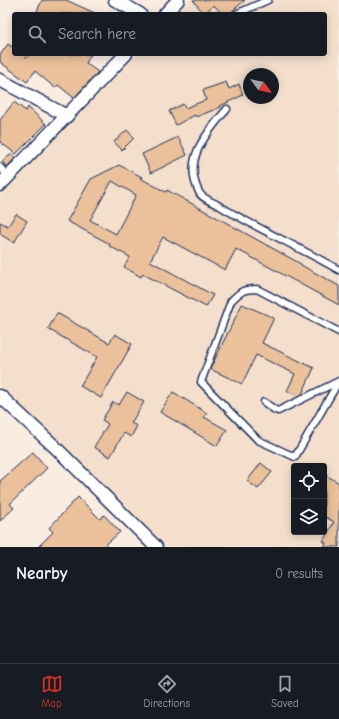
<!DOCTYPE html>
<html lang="en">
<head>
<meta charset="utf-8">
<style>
	:root { --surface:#171b24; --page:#20242c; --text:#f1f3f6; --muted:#9ea1a6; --line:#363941; --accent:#d93025 }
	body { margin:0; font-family:"Comic Neue",sans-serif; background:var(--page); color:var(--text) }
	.controls { position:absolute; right:12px; bottom:12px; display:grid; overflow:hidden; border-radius:4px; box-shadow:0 2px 10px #0003 }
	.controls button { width:36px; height:36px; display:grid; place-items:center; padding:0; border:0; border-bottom:1px solid var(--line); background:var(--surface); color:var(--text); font:20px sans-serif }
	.compass { position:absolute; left:243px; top:68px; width:36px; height:36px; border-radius:50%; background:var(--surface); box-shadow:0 2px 10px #0003; rotate:122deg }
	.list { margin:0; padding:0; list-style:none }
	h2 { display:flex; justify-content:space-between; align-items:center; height:52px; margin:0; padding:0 16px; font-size:17px }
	h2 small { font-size:13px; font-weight:400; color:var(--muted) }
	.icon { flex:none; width:22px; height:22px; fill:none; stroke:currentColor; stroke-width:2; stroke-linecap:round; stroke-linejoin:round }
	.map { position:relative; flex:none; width:339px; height:547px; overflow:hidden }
	.search { position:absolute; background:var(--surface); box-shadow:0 2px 10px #0003; left:12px; right:12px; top:12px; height:44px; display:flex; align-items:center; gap:10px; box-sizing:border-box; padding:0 14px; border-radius:4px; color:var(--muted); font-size:15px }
	.sheet { height:116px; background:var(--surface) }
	nav { display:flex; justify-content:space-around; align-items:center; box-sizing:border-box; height:56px; border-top:1px solid var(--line); background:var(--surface); font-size:11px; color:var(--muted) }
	nav a { display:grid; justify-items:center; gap:2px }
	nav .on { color:var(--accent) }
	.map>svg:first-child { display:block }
	.built { fill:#f4dfcc; fill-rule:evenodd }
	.building { fill:#eac19a; stroke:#1b2f5e; fill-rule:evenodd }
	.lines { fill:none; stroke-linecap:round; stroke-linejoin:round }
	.service-casing { stroke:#1b2f5e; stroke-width:9 }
	.minor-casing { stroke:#1b2f5e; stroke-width:15 }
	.service { stroke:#fff; stroke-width:6 }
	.minor { stroke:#fff; stroke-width:12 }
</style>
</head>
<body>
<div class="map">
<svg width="339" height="547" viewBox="0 0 339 547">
	<rect width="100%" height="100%" fill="#f9ece1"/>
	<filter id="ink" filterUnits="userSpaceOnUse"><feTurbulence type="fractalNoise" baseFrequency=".025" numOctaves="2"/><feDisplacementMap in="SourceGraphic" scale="8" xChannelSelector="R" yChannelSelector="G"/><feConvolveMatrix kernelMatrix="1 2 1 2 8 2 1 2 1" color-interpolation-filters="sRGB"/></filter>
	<g filter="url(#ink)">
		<path class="built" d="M190,0H339V547H165L0,388V196L67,126L138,54H325V14H177ZM249,74H273V98H249ZM294,466H324V532H294Z"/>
		<g class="building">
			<polygon points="42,0 66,0 97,14 43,14 37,11"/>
			<polygon points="193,0 245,0 229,14 222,14 214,5 204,14"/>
			<polygon points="8,44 14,48 14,54 22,54 27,58 29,54 91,54 86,63 98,72 74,98 58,85 55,88 35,71 27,82 0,62 0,55"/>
			<polygon points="226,82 229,89 239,84 243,95 220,106 221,107 196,117 195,115 176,125 169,111 183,104 185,108 206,100 203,90"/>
			<polygon points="14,102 26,111 28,107 46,124 16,154 0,142 0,120"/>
			<polygon points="127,130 134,138 122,150 114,142"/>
			<polygon points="178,137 187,155 151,173 142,154"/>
			<polygon points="12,154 15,158 7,167 2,161"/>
			<path d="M119,165L142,177L140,178L166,192L167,190L301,264V265L339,286V305L236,249L225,270L163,237L150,261L213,295L206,307L143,274L141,277L124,267L130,257L109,246L110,244L67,221L91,179ZM112,181L136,195L116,234L90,220Z"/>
			<polygon points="16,214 27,221 14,243 0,234 0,222 8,226"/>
			<polygon points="242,304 274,318 262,343 314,368 302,394 298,396 287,391 295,374 256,355 242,384 210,369"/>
			<polygon points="57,313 109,343 115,334 132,344 101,398 80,386 97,357 48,329"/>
			<polygon points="127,392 144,402 131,423 137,426 131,437 124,433 110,457 94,447 108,424 102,420 113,402 119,405"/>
			<polygon points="173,392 207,413 204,417 227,430 217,446 160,412"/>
			<polygon points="33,452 47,468 10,504 14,508 0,521 0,481"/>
			<polygon points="261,463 272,472 258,489 247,481"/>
			<polygon points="324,474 339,483 339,547 324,547 326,543 323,541 334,522 324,516"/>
			<polygon points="78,497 100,519 104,515 120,532 103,547 38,547 53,532 49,528"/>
		</g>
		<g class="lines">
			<defs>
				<g id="service">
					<polyline points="236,14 268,0"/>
					<path d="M227,109C207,133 182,159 199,192C201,198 213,202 218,205C258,229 299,247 339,270"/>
					<polyline points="0,167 8,177"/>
					<path d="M339,332L257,289C243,289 241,291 231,301L201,382L258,440L295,457L339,381"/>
					<polyline points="264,402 275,410 278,411 339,381"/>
				</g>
				<g id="minor">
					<polyline points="115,0 140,14"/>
					<polyline points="165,14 178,0"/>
					<polyline points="0,80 67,116"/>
					<polyline points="0,185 126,54"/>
					<polyline points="0,396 54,446 156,547"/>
				</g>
			</defs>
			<use href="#service" class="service-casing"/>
			<use href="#minor" class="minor-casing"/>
			<use href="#service" class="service"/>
			<use href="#minor" class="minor"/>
		</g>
	</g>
</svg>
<div class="controls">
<button><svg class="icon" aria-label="locate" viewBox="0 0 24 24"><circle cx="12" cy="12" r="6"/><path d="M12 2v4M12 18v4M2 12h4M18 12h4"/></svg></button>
<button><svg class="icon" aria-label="layers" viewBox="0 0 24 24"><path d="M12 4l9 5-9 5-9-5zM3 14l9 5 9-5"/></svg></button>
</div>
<svg class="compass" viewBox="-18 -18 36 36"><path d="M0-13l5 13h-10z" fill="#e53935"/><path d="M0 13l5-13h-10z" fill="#9ea1a6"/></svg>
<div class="search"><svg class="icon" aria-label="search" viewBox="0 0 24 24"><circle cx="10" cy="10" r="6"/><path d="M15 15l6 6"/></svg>Search here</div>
</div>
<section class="sheet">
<h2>Nearby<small>0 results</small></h2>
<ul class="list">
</ul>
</section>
<nav>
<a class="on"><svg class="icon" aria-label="map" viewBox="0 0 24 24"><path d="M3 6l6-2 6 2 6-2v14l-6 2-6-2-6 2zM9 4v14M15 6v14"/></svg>Map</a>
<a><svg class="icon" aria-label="directions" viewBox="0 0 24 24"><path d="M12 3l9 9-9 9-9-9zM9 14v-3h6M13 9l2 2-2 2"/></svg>Directions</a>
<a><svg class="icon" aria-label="saved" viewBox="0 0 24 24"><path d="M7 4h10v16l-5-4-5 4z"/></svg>Saved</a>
</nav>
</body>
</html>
